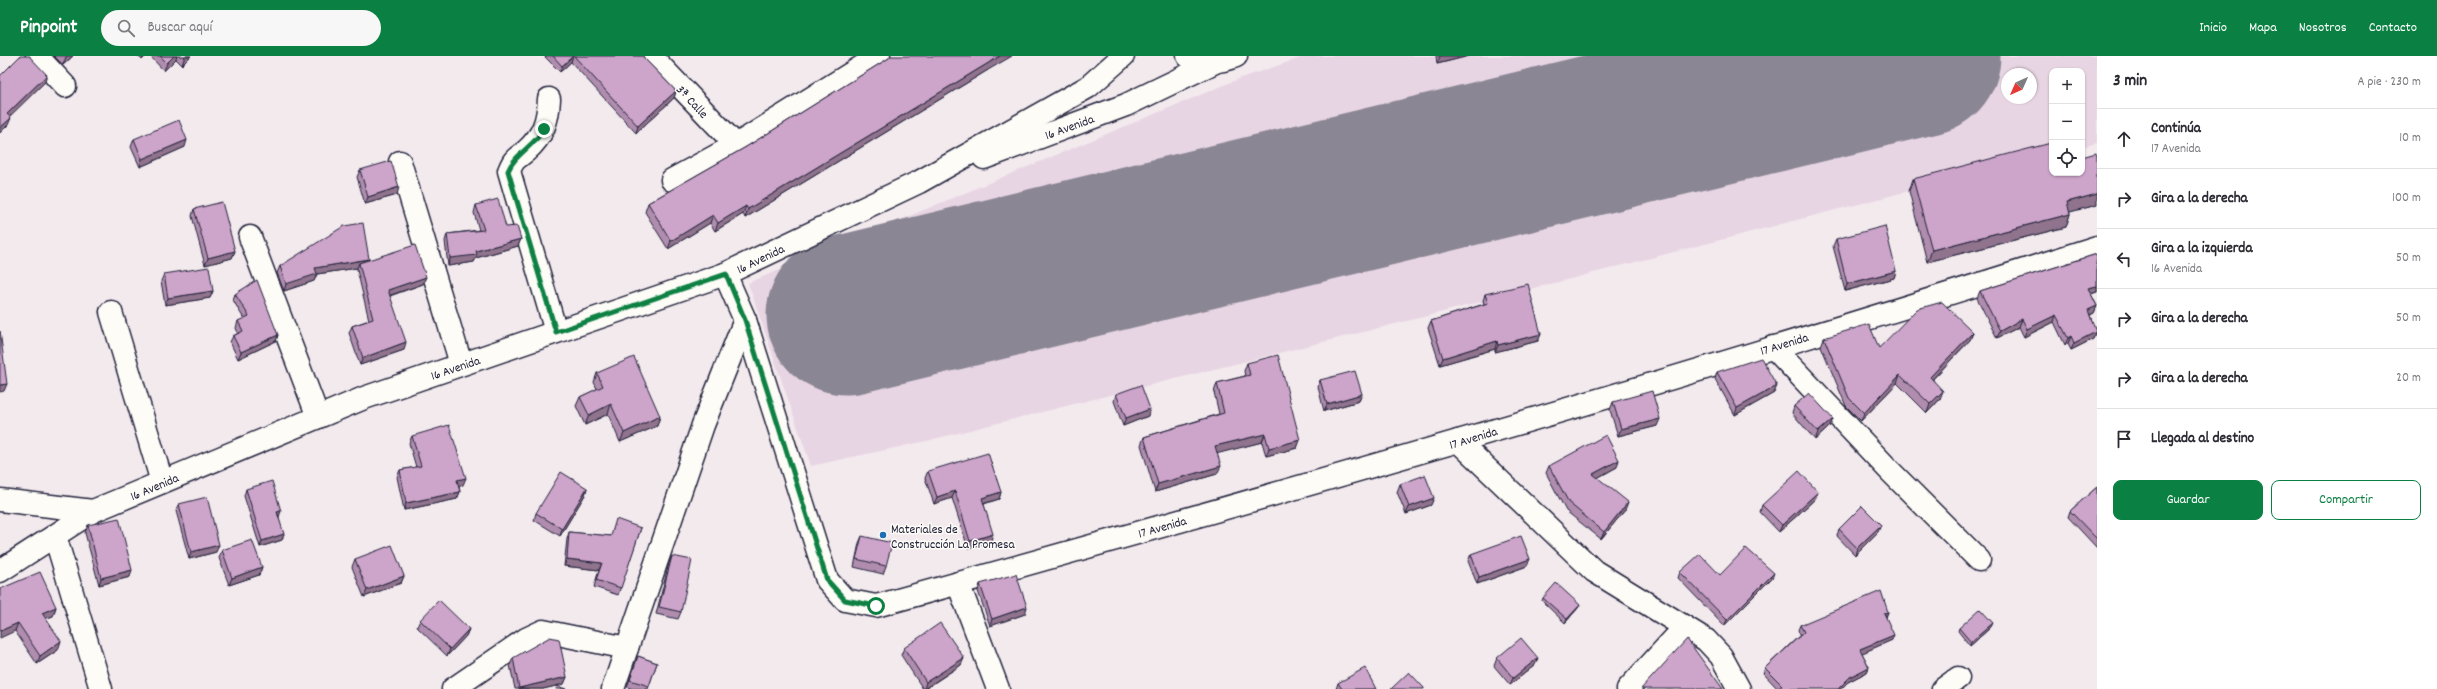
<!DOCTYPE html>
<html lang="es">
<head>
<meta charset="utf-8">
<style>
	:root { --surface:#fff; --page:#f7f7f7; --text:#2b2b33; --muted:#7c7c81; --line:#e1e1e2; --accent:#0b8043 }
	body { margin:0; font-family:Dekko,sans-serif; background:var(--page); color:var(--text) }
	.controls { position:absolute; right:12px; top:12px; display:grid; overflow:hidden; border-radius:8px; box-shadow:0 1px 3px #0004 }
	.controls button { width:36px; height:36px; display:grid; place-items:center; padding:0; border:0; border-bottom:1px solid var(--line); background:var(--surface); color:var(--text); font:20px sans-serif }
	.compass { position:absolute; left:2001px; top:12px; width:36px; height:36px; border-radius:50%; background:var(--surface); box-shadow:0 1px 3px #0004; rotate:225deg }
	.stop { position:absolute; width:12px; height:12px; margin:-9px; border:3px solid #0b8043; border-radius:50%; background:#fff }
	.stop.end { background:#0b8043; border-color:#fff; box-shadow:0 1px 4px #0008 }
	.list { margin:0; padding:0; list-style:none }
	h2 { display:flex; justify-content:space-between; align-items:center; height:52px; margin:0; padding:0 16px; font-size:17px }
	h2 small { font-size:13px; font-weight:400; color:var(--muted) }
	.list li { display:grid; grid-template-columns:26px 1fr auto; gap:12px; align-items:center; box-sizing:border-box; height:60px; padding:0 16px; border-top:1px solid var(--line) }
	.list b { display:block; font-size:15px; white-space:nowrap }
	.list p { margin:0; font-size:13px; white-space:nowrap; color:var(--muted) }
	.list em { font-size:13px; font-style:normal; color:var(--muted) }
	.actions { display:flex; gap:8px; padding:12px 16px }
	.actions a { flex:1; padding:9px 0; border:1px solid var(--accent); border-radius:8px; text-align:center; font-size:14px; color:var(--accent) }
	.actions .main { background:var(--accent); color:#fff }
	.icon { flex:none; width:22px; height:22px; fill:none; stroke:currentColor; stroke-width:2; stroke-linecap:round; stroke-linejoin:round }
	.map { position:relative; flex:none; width:2097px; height:633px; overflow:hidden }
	header { display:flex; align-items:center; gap:24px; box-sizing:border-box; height:56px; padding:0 20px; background:var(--accent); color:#fff }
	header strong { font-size:19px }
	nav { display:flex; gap:22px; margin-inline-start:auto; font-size:14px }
	.search { width:280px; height:36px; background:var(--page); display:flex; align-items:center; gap:10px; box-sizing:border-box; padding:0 14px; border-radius:22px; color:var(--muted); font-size:15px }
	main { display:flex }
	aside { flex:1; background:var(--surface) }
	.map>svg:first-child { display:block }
	.built { fill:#e8d5e3; fill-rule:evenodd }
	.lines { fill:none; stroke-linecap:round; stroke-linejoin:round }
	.runway { stroke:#8a8694; stroke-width:159 }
	.minor-casing { stroke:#22223b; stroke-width:25 }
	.minor { stroke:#fdfcf7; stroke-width:22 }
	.wall { fill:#b08dae; stroke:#22223b }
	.shaded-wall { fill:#90738d; stroke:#22223b }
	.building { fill:#cda4ca; stroke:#22223b }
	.route { stroke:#0b8043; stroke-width:5 }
	.poi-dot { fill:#1f6fb2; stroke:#fdfcf7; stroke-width:1.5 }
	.labels { text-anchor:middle; stroke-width:3; stroke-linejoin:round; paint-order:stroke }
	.street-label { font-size:13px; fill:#22223b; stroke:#fdfcf7 }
	.poi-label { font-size:13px; fill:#22223b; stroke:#fdfcf7; text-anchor:start }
</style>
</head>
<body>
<header>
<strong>Pinpoint</strong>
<div class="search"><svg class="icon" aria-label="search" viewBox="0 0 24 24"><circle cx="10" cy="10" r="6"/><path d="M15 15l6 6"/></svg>Buscar aquí</div>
<nav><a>Inicio</a><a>Mapa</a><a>Nosotros</a><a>Contacto</a></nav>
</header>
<main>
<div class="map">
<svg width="2097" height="633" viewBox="0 0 2097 633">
	<rect width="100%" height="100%" fill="#f3eaee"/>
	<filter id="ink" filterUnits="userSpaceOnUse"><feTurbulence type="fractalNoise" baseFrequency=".025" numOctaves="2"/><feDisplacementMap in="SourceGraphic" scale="8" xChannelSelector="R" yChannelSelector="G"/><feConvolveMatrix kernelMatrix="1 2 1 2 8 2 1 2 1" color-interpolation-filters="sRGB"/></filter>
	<g filter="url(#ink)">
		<path class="built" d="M1306,0H2097V87L2082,91V15H2052V98L1435,258L922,386L811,410L748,227L1241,22ZM2007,18H2031V42H2007Z"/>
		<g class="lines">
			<polyline class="runway" points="846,259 1921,0"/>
			<defs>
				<g id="minor">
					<polyline points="37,0 65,30"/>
					<polyline points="651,0 736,89"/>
					<path d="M1188,0C1205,7 1219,7 1236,0"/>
					<path d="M549,43C548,65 543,80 526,95C516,103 514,102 509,115L556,276"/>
					<polyline points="984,102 1126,49 1215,6"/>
					<polyline points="400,106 461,308"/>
					<polyline points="672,124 736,89 879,0"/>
					<polyline points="250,181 318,361"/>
					<path d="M725,218L745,264L827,524L845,544L876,550C1285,437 1693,320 2097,191"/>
					<polyline points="111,256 162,426"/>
					<polyline points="1773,291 1891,416 1979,504"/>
					<polyline points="1458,385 1594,515 1706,584 1721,600 1739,633"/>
					<polyline points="0,444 93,455"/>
					<polyline points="55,480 101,633"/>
					<polyline points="0,515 93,455 364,342 725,218 919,126 1088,31 1123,0"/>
					<polyline points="958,527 998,633"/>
					<polyline points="453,633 526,583 543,575 627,592"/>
					<polyline points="613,633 703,369 745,264"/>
					<polyline points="1628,633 1685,571"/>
					<polyline points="1943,633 1958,622"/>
				</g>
			</defs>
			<use href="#minor" class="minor-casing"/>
			<use href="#minor" class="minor"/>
		</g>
		<g class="wall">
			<polygon points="54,0 73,0 63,9"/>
			<polygon points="138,0 146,0 142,4"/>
			<polygon points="150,0 191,0 182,9 176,3 164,15"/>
			<polygon points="544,0 643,0 644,2 676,35 674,42 636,77 571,6 560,16"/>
			<polygon points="1436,0 1469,0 1437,8"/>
			<polygon points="889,2 988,14 745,162 743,158 715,175 710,167 668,193 645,156 648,147 746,91"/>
			<polygon points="134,83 185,91 140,111 131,91"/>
			<polygon points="360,114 397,139 365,148 357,121"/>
			<polygon points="2052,117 2097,149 2069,156 2070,158 2066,171 1927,206 1909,135 1913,123"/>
			<polygon points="476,149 506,171 521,183 518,190 476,202 474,206 448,210 445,185 447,178 479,174 474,157"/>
			<polygon points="194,153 235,195 232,202 205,209 192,160"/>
			<polygon points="1836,183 1896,215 1894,222 1845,235 1833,190"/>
			<polygon points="2097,198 2097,236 2091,238 2097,250 2094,257 2090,259 2096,276 2093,283 2071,294 2068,288 2065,289 2054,266 2024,281 2019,271 1997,282 1977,242 1980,235"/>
			<polygon points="369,203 369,204 423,228 390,240 404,294 360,309 349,277 352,270 369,264 357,214 357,212 317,218 314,225 284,235 277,217 280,210"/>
			<polygon points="164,218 213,235 210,242 165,249 161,225"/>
			<polygon points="235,238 278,279 276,285 238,303 230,286 233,280 238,277 236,272 238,265 244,263 233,244"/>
			<polygon points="1485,238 1541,278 1538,285 1495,296 1495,293 1440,309 1428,272 1431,265 1484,248 1483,245"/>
			<polygon points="1973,276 1970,284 1933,323 1940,343 1927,357 1897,327 1861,365 1846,350 1821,290 1824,282 1879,292"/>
			<polygon points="1247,307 1300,384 1297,392 1266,400 1262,386 1217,397 1217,418 1155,436 1141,389 1144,381 1219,358 1214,336 1217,327 1245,320 1244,315"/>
			<polygon points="1717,316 1774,337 1735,359 1715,323"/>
			<polygon points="597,317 660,360 657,370 620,386 608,358 585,369 576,350 580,341 597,333 594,326"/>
			<polygon points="1320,324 1362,338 1359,345 1324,355 1318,331"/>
			<polygon points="1116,338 1148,360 1123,370 1114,345"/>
			<polygon points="1613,346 1657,370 1618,380 1610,354"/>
			<polygon points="1794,350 1833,363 1830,370 1815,384 1792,357"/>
			<polygon points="412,380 463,429 459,430 460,436 457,443 404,454 397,421 400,414 416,411 409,387"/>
			<polygon points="1549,410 1617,411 1597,422 1625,454 1601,483 1566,455 1546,417"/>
			<polygon points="928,415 1001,436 999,443 984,448 991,485 968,492 952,442 934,448 925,422"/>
			<polygon points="1400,428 1431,449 1406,458 1397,436"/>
			<polygon points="2097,431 2097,492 2068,461 2070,455"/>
			<polygon points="587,432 585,439 560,480 534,464 536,457"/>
			<polygon points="246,433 279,461 282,484 260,491 244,440"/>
			<polygon points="1818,436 1815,443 1779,476 1760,456 1762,449"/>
			<polygon points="179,448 216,496 189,503 176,455"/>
			<polygon points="88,469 130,521 99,529 85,477"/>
			<polygon points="641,472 618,539 594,531 599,514 564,510 567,483 569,476 610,480"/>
			<polygon points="1839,473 1878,476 1855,499 1837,480"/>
			<polygon points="862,480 886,510 883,518 854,511 859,487"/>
			<polygon points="222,494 262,511 259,519 229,529 219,502"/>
			<polygon points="1471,498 1527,510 1477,528 1468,505"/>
			<polygon points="672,500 681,556 678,563 656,558 669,507"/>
			<polygon points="355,503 404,520 401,527 364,541 352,511"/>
			<polygon points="1680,516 1720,519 1772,522 1724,570 1678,522"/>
			<polygon points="980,528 1025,558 990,570 978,535"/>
			<polygon points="0,533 56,551 53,560 46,562 58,594 37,608 15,575"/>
			<polygon points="1543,542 1578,552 1565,567 1542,545"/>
			<polygon points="1888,556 1886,561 1892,584 1862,597 1869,611 1867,616 1848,626 1778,633 1763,617 1765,612 1800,579 1798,574 1800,569"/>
			<polygon points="420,564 469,573 466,580 447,600 417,571"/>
			<polygon points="1991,571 1970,590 1958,575 1959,572"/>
			<polygon points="904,592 964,602 961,609 925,633 923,633 901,599"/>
			<polygon points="638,600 657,607 648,633 633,633 627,631"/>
			<polygon points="513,602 567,621 564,628 543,633 515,633 510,609"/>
			<polygon points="1497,602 1535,609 1510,629 1494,610"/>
			<polygon points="1338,627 1376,633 1336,633"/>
		</g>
		<g class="shaded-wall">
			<polygon points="67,0 73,0 63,9 66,1"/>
			<polygon points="143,0 146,0 142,4"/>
			<polygon points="174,0 177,0 176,3 164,15 167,7"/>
			<polygon points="185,0 191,0 182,9"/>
			<polygon points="573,0 571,6 560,16 562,10"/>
			<polygon points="1000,0 1012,0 988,14 745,162 748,153"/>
			<polygon points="1440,0 1469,0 1437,8"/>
			<polygon points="47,19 45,26 5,65 7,58"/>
			<polygon points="676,35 674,42 636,77 638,70"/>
			<polygon points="11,62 8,69 0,77 0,72"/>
			<polygon points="187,84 185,91 140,111 142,103"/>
			<polygon points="399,131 397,139 365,148 368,141"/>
			<polygon points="2097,138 2097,149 2062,158 2067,146"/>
			<polygon points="746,150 743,158 715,175 718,167"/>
			<polygon points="2070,158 2066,171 1927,206 1932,194"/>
			<polygon points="713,159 710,167 668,193 671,185"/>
			<polygon points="521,183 518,190 476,202 474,206 448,210 450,202"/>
			<polygon points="235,195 232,202 205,209 208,202"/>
			<polygon points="369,203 366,210 359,207 357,212 317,218 314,225 284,235 286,228 315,212"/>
			<polygon points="1896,215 1894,222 1845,235 1847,228"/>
			<polygon points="426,221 423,228 385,241 388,234"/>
			<polygon points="2097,230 2097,236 2086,239 2088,232"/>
			<polygon points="213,235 210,242 165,249 168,242"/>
			<polygon points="2097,250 2094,257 2085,261 2088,254"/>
			<polygon points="2056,259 2054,266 2024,281 2027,273"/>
			<polygon points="2022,263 2019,271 1997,282 2000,275"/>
			<polygon points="1973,276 1970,284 1927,329 1930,321"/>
			<polygon points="2096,276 2093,283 2071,294 2074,287"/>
			<polygon points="1541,278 1538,285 1495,296 1498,289"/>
			<polygon points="278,279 276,285 238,303 241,296"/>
			<polygon points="2071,280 2068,288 2065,289 2068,282"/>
			<polygon points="1497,285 1495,293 1440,309 1443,302"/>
			<polygon points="406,286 404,294 360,309 363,302"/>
			<polygon points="1900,319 1897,327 1861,365 1864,357"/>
			<polygon points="7,328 4,335 0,336 0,329"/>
			<polygon points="1777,330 1774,337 1735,359 1737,352"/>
			<polygon points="1943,335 1940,343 1927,357 1930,348"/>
			<polygon points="1362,338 1359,345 1324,355 1327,348"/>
			<polygon points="611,348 608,358 585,369 589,359"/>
			<polygon points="1150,353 1148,360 1123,370 1126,362"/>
			<polygon points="660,360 657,370 620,386 624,377"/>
			<polygon points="1660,363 1657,370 1618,380 1621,373"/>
			<polygon points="1833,363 1830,370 1815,384 1818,376"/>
			<polygon points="1265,378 1262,386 1212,399 1215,390"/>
			<polygon points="1300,384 1297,392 1266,400 1269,392"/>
			<polygon points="1619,404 1617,411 1590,426 1593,418"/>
			<polygon points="1221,410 1217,418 1155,436 1158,428"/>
			<polygon points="466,422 463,429 455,432 457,424"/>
			<polygon points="587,432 585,439 560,480 562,473"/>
			<polygon points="955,435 952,442 934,448 937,441"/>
			<polygon points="460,436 457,443 404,454 406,447"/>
			<polygon points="1001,436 999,443 979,449 982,442"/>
			<polygon points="1818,436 1815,443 1779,476 1782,469"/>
			<polygon points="1434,442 1431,449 1406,458 1409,451"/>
			<polygon points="1628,446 1625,454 1601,483 1604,476"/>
			<polygon points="281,455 279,461 277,456"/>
			<polygon points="1881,469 1878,476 1855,499 1857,492"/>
			<polygon points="284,478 282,484 260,491 262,485"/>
			<polygon points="993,478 991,485 968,492 970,485"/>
			<polygon points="219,489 216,496 189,503 191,496"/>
			<polygon points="567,503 602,507 599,514 564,510"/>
			<polygon points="1530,503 1527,510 1477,528 1479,521"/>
			<polygon points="262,511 259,519 229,529 232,522"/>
			<polygon points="132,514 130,521 99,529 101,522"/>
			<polygon points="1774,517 1772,522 1724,570 1727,564"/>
			<polygon points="404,520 401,527 364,541 367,534"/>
			<polygon points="1580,549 1578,552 1565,567 1567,563"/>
			<polygon points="56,551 53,560 39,565 42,557"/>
			<polygon points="1027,551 1025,558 990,570 992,563"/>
			<polygon points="1888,556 1886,561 1884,557"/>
			<polygon points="18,567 15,575 0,582 0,575"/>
			<polygon points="1993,567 1991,571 1970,590 1971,586"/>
			<polygon points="469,573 466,580 447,600 450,593"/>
			<polygon points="1894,579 1892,584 1858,599 1860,593"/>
			<polygon points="61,585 58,594 37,608 40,600"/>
			<polygon points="964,602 961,609 924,633 926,626"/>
			<polygon points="1538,602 1535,609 1510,629 1513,622"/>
			<polygon points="1869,611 1867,616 1848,626 1841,633 1838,633 1850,621"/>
			<polygon points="567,621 564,628 543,633 519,633 519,632"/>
		</g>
		<g class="building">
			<polygon points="20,0 30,0 30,1 47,19 7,58 11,62 0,72 0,20"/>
			<polygon points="160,0 174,0 167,7"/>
			<polygon points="553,0 573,0 562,10"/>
			<polygon points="574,0 643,0 644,2 676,35 638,70"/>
			<polygon points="890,0 1000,0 748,153 746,150 718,167 713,159 671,185 648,147 746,91 889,2"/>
			<polygon points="179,64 187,84 142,103 134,83"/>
			<polygon points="2051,87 2052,117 2082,117 2082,101 2096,97 2097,101 2097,138 2067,146 2070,158 1932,194 1913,123"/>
			<polygon points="391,105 399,131 368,141 360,114"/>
			<polygon points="498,143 506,171 517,170 521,183 476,195 477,199 450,202 447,178 484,174 476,149"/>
			<polygon points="222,146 235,195 208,202 194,153"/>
			<polygon points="363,167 369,203 315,212 317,218 286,228 280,210 344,170"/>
			<polygon points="1885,170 1896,215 1847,228 1836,183"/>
			<polygon points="415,189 426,221 388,234 406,286 363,302 352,270 373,263 359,207"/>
			<polygon points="2097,198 2097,230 2088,232 2097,250 2088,254 2096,276 2074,287 2071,280 2068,282 2056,259 2027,273 2022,263 2000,275 1980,235"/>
			<polygon points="209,211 213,235 168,242 164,218"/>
			<polygon points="257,224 278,279 241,296 233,280 243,275 238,265 249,260 235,238"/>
			<polygon points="1528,228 1541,278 1498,289 1497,285 1443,302 1431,265 1488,247 1485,238"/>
			<polygon points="1942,246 1973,276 1930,321 1943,335 1930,348 1900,319 1864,357 1849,342 1824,282 1869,268 1879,292 1917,253"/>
			<polygon points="0,275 7,328 0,329"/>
			<polygon points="1278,299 1300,384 1269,392 1265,378 1215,390 1221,410 1158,428 1144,381 1224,357 1217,327 1250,319 1247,307"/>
			<polygon points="634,301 660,360 624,377 611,348 589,359 580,341 603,330 597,317"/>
			<polygon points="1761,302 1777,330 1737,352 1717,316"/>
			<polygon points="1355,315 1362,338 1327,348 1320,324"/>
			<polygon points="1141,329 1150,353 1126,362 1116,338"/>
			<polygon points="1652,335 1660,363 1621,373 1613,346"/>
			<polygon points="1809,337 1833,363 1818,376 1794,350"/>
			<polygon points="449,369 466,422 457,424 460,436 406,447 400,414 421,410 412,380"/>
			<polygon points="1606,379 1619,404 1593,418 1628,446 1604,476 1569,447 1549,410"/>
			<polygon points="988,397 1001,436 982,442 993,478 970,485 955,435 937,441 928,415"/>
			<polygon points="1799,415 1818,436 1782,469 1762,449"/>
			<polygon points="561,416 587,432 562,473 536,457"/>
			<polygon points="1425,419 1434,442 1409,451 1400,428"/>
			<polygon points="272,425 281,455 277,456 284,478 262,485 246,433"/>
			<polygon points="2097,431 2097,483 2070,455"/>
			<polygon points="207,441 219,489 191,496 179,448"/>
			<polygon points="1862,450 1881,469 1857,492 1839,473"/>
			<polygon points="119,462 132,514 101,522 88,469"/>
			<polygon points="616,463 641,472 621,532 596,524 602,507 567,503 569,476 611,480"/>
			<polygon points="862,480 892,487 886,510 856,503"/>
			<polygon points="1521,480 1530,503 1479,521 1471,498"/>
			<polygon points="252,484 262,511 232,522 222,494"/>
			<polygon points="392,489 404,520 367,534 355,503"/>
			<polygon points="1746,492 1774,517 1727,564 1680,516 1700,498 1720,519"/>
			<polygon points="672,500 692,504 681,556 659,551"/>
			<polygon points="40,516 56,551 42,557 61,585 40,600 18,567 0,575 0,533"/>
			<polygon points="1016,518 1027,551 992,563 980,528"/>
			<polygon points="1556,527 1580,549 1567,563 1543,542"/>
			<polygon points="1881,535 1888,556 1884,557 1894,579 1860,593 1869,611 1850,621 1838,633 1777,633 1782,629 1765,612 1804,576 1800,569"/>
			<polygon points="439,544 469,573 450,593 420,564"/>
			<polygon points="1980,553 1993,567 1971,586 1959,572"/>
			<polygon points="940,567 964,602 926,626 904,592"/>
			<polygon points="550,581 559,583 567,621 519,632 513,602"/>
			<polygon points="1521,582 1538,602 1513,622 1497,602"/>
			<polygon points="1687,583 1723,633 1641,633"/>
			<polygon points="638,600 657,607 649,630 630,624"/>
			<polygon points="1365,612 1376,633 1342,633 1338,627"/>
			<polygon points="1409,616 1424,632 1424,633 1391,633"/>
			<polygon points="557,630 566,633 556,633"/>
		</g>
	</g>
	<g class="lines" filter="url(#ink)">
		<path class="route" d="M544,73C534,90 515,98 508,115L556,276L726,218L745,264L827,524L845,544L876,550"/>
	</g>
	<circle class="poi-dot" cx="883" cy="479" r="4"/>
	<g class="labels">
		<g class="street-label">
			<text transform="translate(693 45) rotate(47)" y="5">3ª Calle</text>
			<text transform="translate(1069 70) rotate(-20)" y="5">16 Avenida</text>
			<text transform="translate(760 202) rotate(-26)" y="5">16 Avenida</text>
			<text transform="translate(1784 287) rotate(-17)" y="5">17 Avenida</text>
			<text transform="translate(455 311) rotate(-19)" y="5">16 Avenida</text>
			<text transform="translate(1473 381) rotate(-17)" y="5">17 Avenida</text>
			<text transform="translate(154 430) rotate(-23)" y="5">16 Avenida</text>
			<text transform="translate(1162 470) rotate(-16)" y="5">17 Avenida</text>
		</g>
		<g class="poi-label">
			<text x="891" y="477">Materiales de<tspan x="891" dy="15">Construcción La Promesa</tspan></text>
		</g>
	</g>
</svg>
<div class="controls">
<button>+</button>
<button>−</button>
<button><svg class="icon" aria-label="locate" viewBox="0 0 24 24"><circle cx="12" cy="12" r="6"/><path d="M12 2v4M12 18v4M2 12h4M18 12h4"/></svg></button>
</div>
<svg class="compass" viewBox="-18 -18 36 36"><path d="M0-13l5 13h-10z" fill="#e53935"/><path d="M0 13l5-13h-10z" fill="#7c7c81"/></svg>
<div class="stop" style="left:876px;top:550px"></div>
<div class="stop end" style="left:544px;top:73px"></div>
</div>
<aside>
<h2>3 min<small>A pie · 230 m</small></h2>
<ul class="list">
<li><svg class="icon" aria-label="ahead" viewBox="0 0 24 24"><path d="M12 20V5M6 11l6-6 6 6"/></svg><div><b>Continúa</b><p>17 Avenida</p></div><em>10 m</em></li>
<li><svg class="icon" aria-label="right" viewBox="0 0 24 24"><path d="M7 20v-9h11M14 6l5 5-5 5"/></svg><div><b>Gira a la derecha</b></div><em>100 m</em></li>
<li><svg class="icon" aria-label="left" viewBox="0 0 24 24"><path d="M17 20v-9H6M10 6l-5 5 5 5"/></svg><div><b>Gira a la izquierda</b><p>16 Avenida</p></div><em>50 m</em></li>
<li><svg class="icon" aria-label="right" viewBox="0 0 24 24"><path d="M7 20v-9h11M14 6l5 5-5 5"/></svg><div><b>Gira a la derecha</b></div><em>50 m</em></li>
<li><svg class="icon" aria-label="right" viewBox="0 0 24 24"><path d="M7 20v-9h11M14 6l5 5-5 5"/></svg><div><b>Gira a la derecha</b></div><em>20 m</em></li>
<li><svg class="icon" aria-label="arrive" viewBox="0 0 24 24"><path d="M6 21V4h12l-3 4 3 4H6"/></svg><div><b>Llegada al destino</b></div></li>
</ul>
<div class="actions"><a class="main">Guardar</a><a>Compartir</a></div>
</aside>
</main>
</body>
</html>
